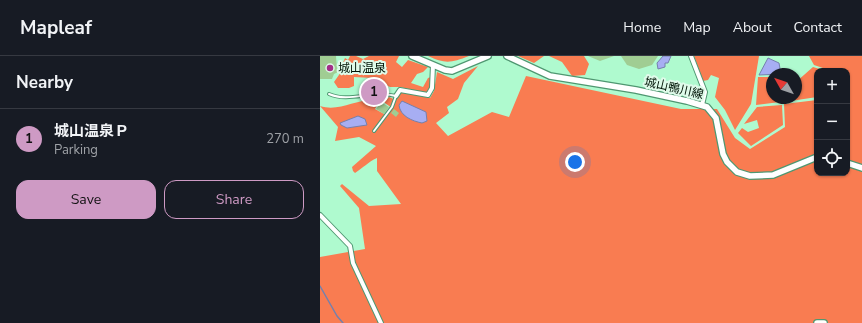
<!DOCTYPE html>
<html lang="en">
<head>
<meta charset="utf-8">
<style>
	:root { --surface:#171b24; --page:#20242c; --text:#f1f3f6; --muted:#9ea1a6; --line:#363941; --accent:#ce9ac4 }
	body { margin:0; font-family:"Nunito Sans","Noto Sans JP",sans-serif; background:var(--page); color:var(--text) }
	.controls { position:absolute; right:12px; top:12px; display:grid; overflow:hidden; border-radius:8px; box-shadow:0 1px 3px #0004 }
	.controls button { width:36px; height:36px; display:grid; place-items:center; padding:0; border:0; border-bottom:1px solid var(--line); background:var(--surface); color:var(--text); font:20px sans-serif }
	.compass { position:absolute; left:446px; top:12px; width:36px; height:36px; border-radius:50%; background:var(--surface); box-shadow:0 1px 3px #0004; rotate:310deg }
	.you { position:absolute; left:255px; top:106px; width:14px; height:14px; margin:-10px; border:3px solid #fff; border-radius:50%; background:#1a73e8; box-shadow:0 0 0 6px #1a73e833 }
	.badge { display:grid; place-items:center; width:26px; height:26px; border-radius:50%; background:var(--accent); color:#111; font-size:13px; font-weight:700 }
	.pin { position:absolute; translate:-50% -50%; border:2px solid #fff; box-shadow:0 1px 4px #0006 }
	.list { margin:0; padding:0; list-style:none }
	h2 { display:flex; justify-content:space-between; align-items:center; height:52px; margin:0; padding:0 16px; font-size:17px }
	h2 small { font-size:13px; font-weight:400; color:var(--muted) }
	.list li { display:grid; grid-template-columns:26px 1fr auto; gap:12px; align-items:center; box-sizing:border-box; height:60px; padding:0 16px; border-top:1px solid var(--line) }
	.list b { display:block; font-size:15px; white-space:nowrap }
	.list p { margin:0; font-size:13px; white-space:nowrap; color:var(--muted) }
	.list em { font-size:13px; font-style:normal; color:var(--muted) }
	.actions { display:flex; gap:8px; padding:12px 16px }
	.actions a { flex:1; padding:9px 0; border:1px solid var(--accent); border-radius:12px; text-align:center; font-size:14px; color:var(--accent) }
	.actions .main { background:var(--accent); color:#111 }
	.icon { flex:none; width:22px; height:22px; fill:none; stroke:currentColor; stroke-width:2; stroke-linecap:round; stroke-linejoin:round }
	.map { position:relative; flex:none; width:542px; height:267px; overflow:hidden }
	header { display:flex; align-items:center; gap:24px; box-sizing:border-box; height:56px; padding:0 20px; background:var(--surface); border-bottom:1px solid var(--line) }
	header strong { font-size:19px }
	nav { display:flex; gap:22px; margin-inline-start:auto; font-size:14px }
	main { display:flex }
	aside { flex:1; background:var(--surface) }
	.map>svg:first-child { display:block }
	.forest { fill:#f97c51 }
	.water { fill:#a7aef3; stroke:#7580ac }
	.lines { fill:none; stroke-linecap:round; stroke-linejoin:round }
	.stream { stroke:#7580ac; stroke-width:1.5 }
	.building { fill:#a0cd93 }
	.lane-casing { stroke:#4f9771; stroke-width:4 }
	.street-casing { stroke:#4f9771; stroke-width:6 }
	.secondary-casing { stroke:#4f9771; stroke-width:8 }
	.lane { stroke:#fff; stroke-width:2 }
	.street { stroke:#fff; stroke-width:4 }
	.secondary { stroke:#fff; stroke-width:5.5 }
	.poi-dot { fill:#a32e88; stroke:#dffbea; stroke-width:1.5 }
	.labels { text-anchor:middle; stroke-width:4; stroke-linejoin:round; paint-order:stroke }
	.poi-label { font-size:12px; fill:#001406; stroke:#dffbea; text-anchor:start }
	.street-label { font-size:12px; fill:#001406; stroke:#dffbea }
</style>
</head>
<body>
<header>
<strong>Mapleaf</strong>
<nav><a>Home</a><a>Map</a><a>About</a><a>Contact</a></nav>
</header>
<main>
<aside>
<h2>Nearby<small></small></h2>
<ul class="list">
<li><span class="badge">1</span><div><b>城山温泉Ｐ</b><p>Parking</p></div><em>270 m</em></li>
</ul>
<div class="actions"><a class="main">Save</a><a>Share</a></div>
</aside>
<div class="map">
<svg width="542" height="267" viewBox="0 0 542 267">
	<rect width="100%" height="100%" fill="#affacf"/>
	<g class="forest">
		<polygon points="30,0 36,0 43,3 49,0 79,0 76,6 82,11 88,4 108,11 103,16 97,18 91,27 103,31 108,22 111,21 110,31 106,37 80,31 70,31 52,22 34,21 34,30 29,32 18,32 14,26 21,16 21,11 25,2 28,4"/>
		<path d="M108,0H149C131,7 125,8 108,0Z"/>
		<polygon points="198,0 224,0 214,7"/>
		<polygon points="229,0 264,0 269,8 265,19 252,20 242,6"/>
		<polygon points="374,0 439,0 431,48 415,74 405,54 395,41 399,22 391,19 388,24 383,25"/>
		<path d="M489,0H542V267H0V201L45,193L39,152L20,130L22,128L49,150L81,148L57,115V102C48,106 43,112 35,117L33,115L32,111L56,90L39,81L15,85L18,71L0,50C21,57 39,40 60,45L55,53L66,59L72,52L62,45L61,42L66,44L69,41L76,44L81,36L110,42L114,35L117,16L133,23L158,10L144,27L138,43L127,51L129,57L116,67L128,80L172,56L189,61L206,20L361,53H397L415,82L430,93L465,71L464,48L497,44V117H527V15H512L494,9Z"/>
		<polygon points="493,11 506,15 497,15 497,41 464,46 463,42 476,42 476,26"/>
		<polygon points="438,21 452,21 452,42 460,42 460,46 436,49"/>
		<polygon points="462,49 463,69 431,90 418,77 422,72 428,76 439,72 437,64 424,68 437,51"/>
	</g>
	<g class="water">
		<polygon points="343,0 351,0 348,7 345,7 345,11 338,13 337,7"/>
		<polygon points="448,2 459,7 461,18 439,19"/>
		<path d="M82,45L106,56L107,65L102,67C92,65 80,60 79,49Z"/>
		<polygon points="38,60 45,63 47,69 27,72 21,69 20,67"/>
	</g>
	<g class="lines">
		<polyline class="stream" points="0,230 17,260 23,267"/>
	</g>
	<g class="building">
		<polygon points="0,0 16,0 17,13 26,12 14,18 12,23 0,23"/>
		<polygon points="268,0 294,0 280,5"/>
		<polygon points="301,0 338,0 332,9 319,13 307,9"/>
		<polygon points="61,46 69,51 64,58 56,53"/>
		<polygon points="74,53 79,57 76,61 71,57"/>
	</g>
	<g class="lines">
		<defs>
			<path id="lane" d="M9,38C29,47 52,34 76,40L72,51L54,75"/>
			<g id="street">
				<polyline points="371,0 385,36 382,49"/>
				<polyline points="76,40 80,34 108,39 112,32 113,9"/>
				<polyline points="0,159 30,190 33,207 61,267"/>
			</g>
			<g id="secondary">
				<polyline points="92,0 125,14 132,15 168,0"/>
				<polyline points="187,0 230,20 316,34 367,45 387,51 396,62 403,98 407,106 417,116 430,120 453,119 497,101"/>
				<polyline points="527,107 542,112"/>
				<polyline points="497,267 504,267"/>
			</g>
		</defs>
		<use href="#lane" class="lane-casing"/>
		<use href="#street" class="street-casing"/>
		<use href="#secondary" class="secondary-casing"/>
		<use href="#lane" class="lane"/>
		<use href="#street" class="street"/>
		<use href="#secondary" class="secondary"/>
	</g>
	<circle class="poi-dot" cx="10" cy="12" r="4"/>
	<g class="labels">
		<g class="poi-label">
			<text x="18" y="16">城山温泉</text>
		</g>
		<g class="street-label">
			<text transform="translate(354 32) rotate(13)" y="4">城山鴨川線</text>
		</g>
	</g>
</svg>
<div class="controls">
<button>+</button>
<button>−</button>
<button><svg class="icon" aria-label="locate" viewBox="0 0 24 24"><circle cx="12" cy="12" r="6"/><path d="M12 2v4M12 18v4M2 12h4M18 12h4"/></svg></button>
</div>
<svg class="compass" viewBox="-18 -18 36 36"><path d="M0-13l5 13h-10z" fill="#e53935"/><path d="M0 13l5-13h-10z" fill="#9ea1a6"/></svg>
<div class="you"></div>
<div class="pin badge" style="left:54px;top:36px">1</div>
</div>
</main>
</body>
</html>
